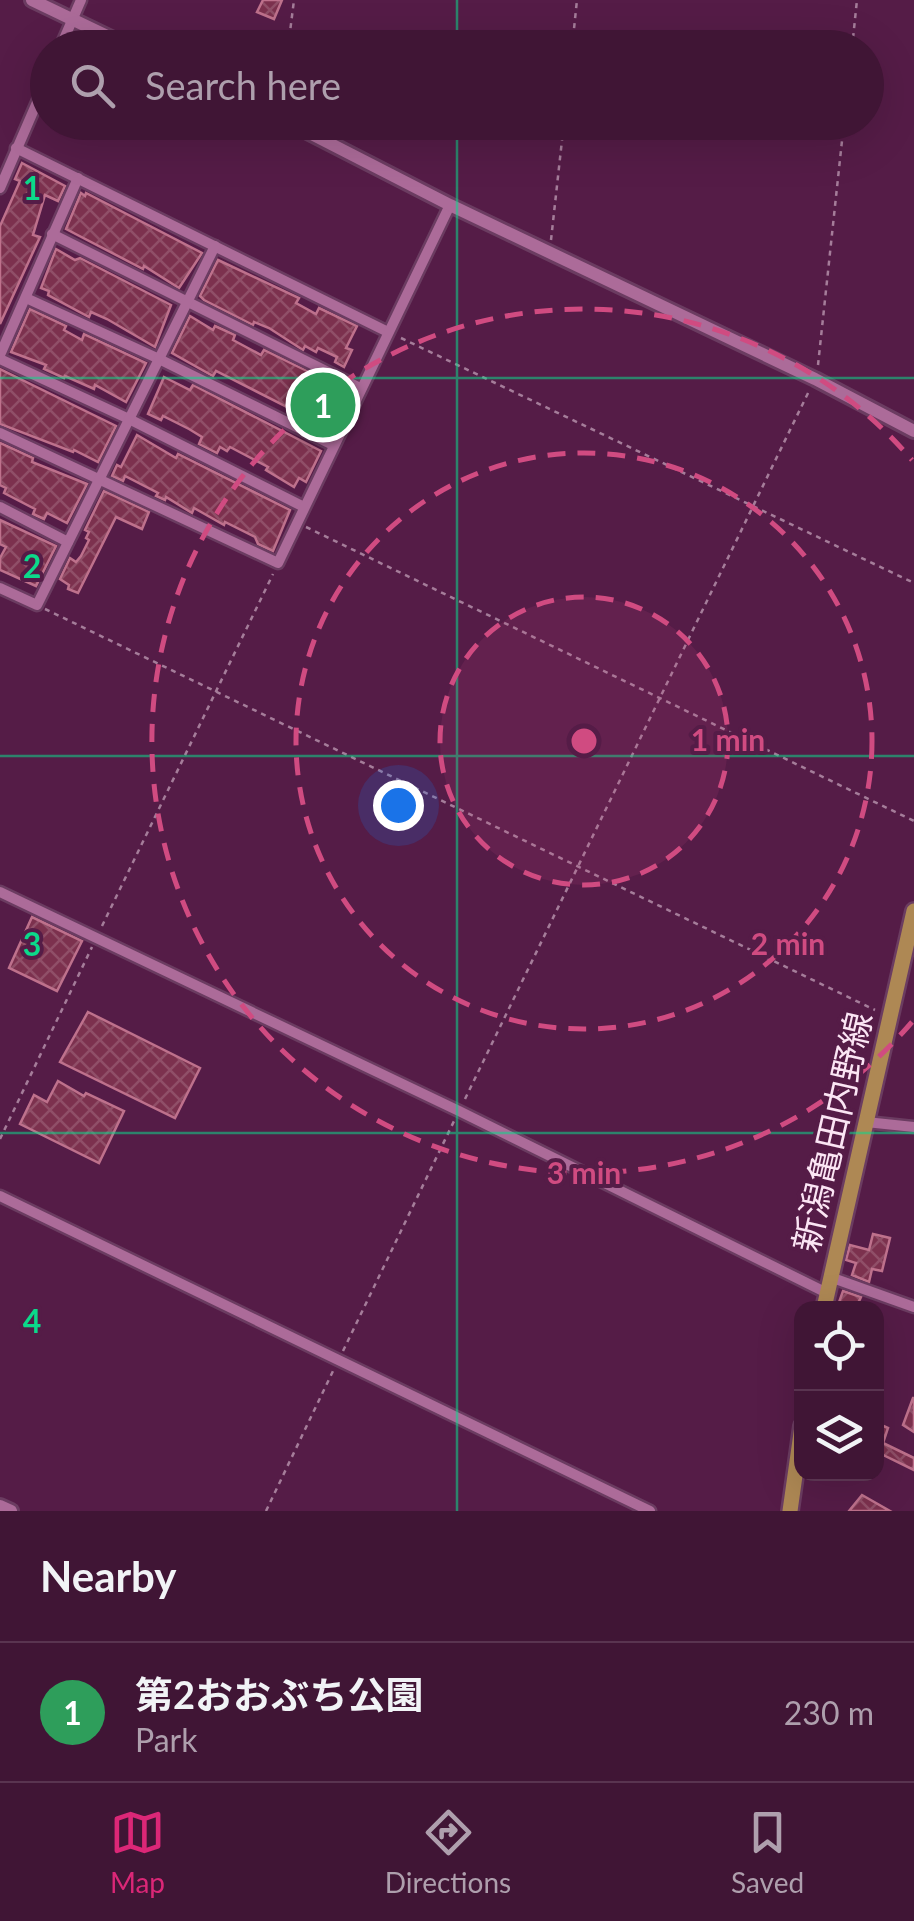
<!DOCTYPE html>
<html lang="en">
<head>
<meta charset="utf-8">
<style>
	:root { --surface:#401535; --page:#471e3d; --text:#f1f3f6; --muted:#ae9fad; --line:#593450; --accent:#db2777 }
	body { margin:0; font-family:Lato,"Noto Sans JP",sans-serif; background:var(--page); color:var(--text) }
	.controls { position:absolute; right:30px; bottom:30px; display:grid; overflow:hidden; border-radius:20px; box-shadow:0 10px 40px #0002 }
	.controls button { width:90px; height:90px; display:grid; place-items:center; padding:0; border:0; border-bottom:2px solid var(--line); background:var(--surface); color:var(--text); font:50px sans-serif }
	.you { position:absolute; left:398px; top:805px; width:35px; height:35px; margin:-25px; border:8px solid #fff; border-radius:50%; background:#1a73e8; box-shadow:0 0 0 15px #1a73e833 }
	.badge { display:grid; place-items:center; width:65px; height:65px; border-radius:50%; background:var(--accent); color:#fff; font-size:32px; font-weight:700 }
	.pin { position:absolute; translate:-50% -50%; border:5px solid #fff; box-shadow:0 2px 10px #0006 }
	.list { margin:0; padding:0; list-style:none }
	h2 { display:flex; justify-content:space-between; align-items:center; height:130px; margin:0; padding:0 40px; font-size:42px }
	h2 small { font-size:32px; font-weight:400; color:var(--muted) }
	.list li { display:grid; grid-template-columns:65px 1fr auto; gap:30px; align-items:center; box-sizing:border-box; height:140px; padding:0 40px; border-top:2px solid var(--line) }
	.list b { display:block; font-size:38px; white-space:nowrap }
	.list p { margin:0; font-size:32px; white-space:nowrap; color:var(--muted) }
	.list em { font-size:32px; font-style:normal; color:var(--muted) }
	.icon { flex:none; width:55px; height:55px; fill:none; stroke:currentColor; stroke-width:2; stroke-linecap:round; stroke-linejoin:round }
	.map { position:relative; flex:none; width:914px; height:1511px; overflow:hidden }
	.search { position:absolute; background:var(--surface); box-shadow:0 10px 40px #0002; left:30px; right:30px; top:30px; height:110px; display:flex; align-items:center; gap:25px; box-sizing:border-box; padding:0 35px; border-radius:55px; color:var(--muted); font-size:38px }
	.sheet { height:270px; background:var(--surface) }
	nav { display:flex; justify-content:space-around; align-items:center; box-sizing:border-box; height:140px; border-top:2px solid var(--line); background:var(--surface); font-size:28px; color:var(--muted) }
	nav a { display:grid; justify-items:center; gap:5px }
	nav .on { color:var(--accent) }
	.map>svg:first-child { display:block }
	.grass { fill:url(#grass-dots) }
	.building { fill:url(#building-cross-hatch); stroke:#be718c; stroke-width:2.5 }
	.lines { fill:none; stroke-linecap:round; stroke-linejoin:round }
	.minor-casing { stroke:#6b3c61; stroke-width:15 }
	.tertiary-casing { stroke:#6b3c61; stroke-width:18 }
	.primary-casing { stroke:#6b3c61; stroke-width:20 }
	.path { stroke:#a57d9a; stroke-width:2.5; stroke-dasharray:5 5; stroke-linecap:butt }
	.minor { stroke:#ac6b99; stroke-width:10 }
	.tertiary { stroke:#ac6b99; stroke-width:12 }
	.primary { stroke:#ae8854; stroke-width:15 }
	.grid { fill:none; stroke:#0cd98a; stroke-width:2.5; stroke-opacity:0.55 }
	.ring { fill:none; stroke:#d04b81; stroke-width:5; stroke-dasharray:18 12 }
	.labels { text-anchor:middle; stroke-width:8; stroke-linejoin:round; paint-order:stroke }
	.street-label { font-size:35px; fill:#fbe5f4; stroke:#551c47 }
	.grid-label { font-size:32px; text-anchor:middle; font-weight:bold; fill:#0cd98a; stroke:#551c47; stroke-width:8; stroke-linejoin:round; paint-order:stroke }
	.centre { fill:#d04b81; stroke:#551c47; stroke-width:5 }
	.ring-label { font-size:30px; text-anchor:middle; font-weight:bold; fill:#d04b81; stroke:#551c47; stroke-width:8; stroke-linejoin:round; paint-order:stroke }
</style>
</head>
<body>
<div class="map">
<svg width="914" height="1511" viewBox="0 0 914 1511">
	<defs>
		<pattern id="grass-dots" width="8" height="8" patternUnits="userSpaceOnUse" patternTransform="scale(2.5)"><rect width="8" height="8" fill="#27563d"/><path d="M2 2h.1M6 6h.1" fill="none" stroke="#476e5a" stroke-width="1.8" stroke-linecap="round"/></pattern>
		<pattern id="building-cross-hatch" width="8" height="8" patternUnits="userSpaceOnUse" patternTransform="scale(2.5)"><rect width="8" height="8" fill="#7c314e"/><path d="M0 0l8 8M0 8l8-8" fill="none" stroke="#904f68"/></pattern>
	</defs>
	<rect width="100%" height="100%" fill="#551c47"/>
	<polygon class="grass" points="315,373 351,393 327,434 296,418"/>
	<g class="building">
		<polygon points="263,0 282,0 274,19 257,12"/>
		<polygon points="22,163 65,186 58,201 45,195 33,235 40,237 0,324 0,226 20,181 15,179"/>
		<polygon points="81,193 85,196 86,193 202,253 179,288 144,266 143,269 66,229"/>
		<polygon points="56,249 75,260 80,258 171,305 155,347 107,319 91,312 89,317 48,295 49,291 41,288"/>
		<polygon points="218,260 299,298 296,303 316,314 319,308 357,326 346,348 352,350 344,367 335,362 337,357 318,348 316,352 305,346 303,350 269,328 254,322 253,325 204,300 200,296"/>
		<polygon points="30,309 66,326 64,330 82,340 84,334 146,363 126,402 95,385 94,389 65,376 64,378 44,369 46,365 11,352"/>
		<polygon points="190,316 213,330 215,326 235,335 233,340 261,355 264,350 311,373 293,410 216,371 213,376 172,353"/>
		<polygon points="0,369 116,426 98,462 74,450 73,452 0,424"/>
		<polygon points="164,377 190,390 193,385 321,451 306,482 299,478 294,487 266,470 268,467 230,447 227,451 220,447 217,453 199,444 202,437 189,429 163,416 161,420 148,414"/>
		<polygon points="137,435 176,458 178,454 290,510 273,551 258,544 255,537 225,522 224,525 194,508 192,513 166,497 165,500 156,496 158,493 125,476 123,481 112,476 117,465 121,467"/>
		<polygon points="0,443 33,458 32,462 87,484 67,523 47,513 44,519 33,514 35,509 4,493 6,488 0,485"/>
		<polygon points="104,491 149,512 142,529 116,517 78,593 68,589 69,585 60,579 70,558 76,562 81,556 89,540 86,538 89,532 85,530"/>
		<polygon points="0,520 56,546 36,586 0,570 0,558 6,547 0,544"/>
		<polygon points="32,917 82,941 57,991 9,968"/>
		<polygon points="88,1012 200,1068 175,1118 60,1062"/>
		<polygon points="58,1081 84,1096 86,1093 124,1111 99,1163 20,1124 34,1095 47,1102"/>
		<polygon points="873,1234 890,1238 882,1271 872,1269 869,1282 852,1275 856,1263 846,1260 850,1245 869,1250"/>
		<polygon points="843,1291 861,1297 856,1308 837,1308"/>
		<polygon points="913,1398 914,1398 914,1432 903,1425"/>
		<polygon points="879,1424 888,1428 883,1443 914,1458 914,1470 879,1453 876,1457"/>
		<polygon points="862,1495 890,1511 849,1511"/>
	</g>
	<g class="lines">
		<defs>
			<g id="minor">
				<polyline points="60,48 81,0"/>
				<polyline points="16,148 388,332"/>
				<polyline points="0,188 48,77"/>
				<polyline points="52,234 360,388"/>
				<polyline points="26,298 157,358 333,445"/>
				<polyline points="0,355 78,178"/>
				<polyline points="0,359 129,419 304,507"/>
				<polyline points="0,433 278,563 450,205"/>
				<polyline points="0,507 68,542"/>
				<polyline points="0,588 37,605 215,246"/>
				<polyline points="0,892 459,1111 827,1293"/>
				<polyline points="866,1122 914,1127"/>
				<polyline points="0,1196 650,1511"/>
				<polyline points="830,1277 914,1307"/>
			</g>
			<g id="tertiary">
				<polyline points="32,0 132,48"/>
				<polyline points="288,122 450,205 815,379 914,431"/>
				<polyline points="0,1506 11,1511"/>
			</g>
			<g id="primary">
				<polyline points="824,1308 914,911"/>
				<polyline points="790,1511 802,1426"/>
			</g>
		</defs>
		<use href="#minor" class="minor-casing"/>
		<use href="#tertiary" class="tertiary-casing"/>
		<use href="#primary" class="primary-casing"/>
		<g class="path">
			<polyline points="288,48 294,0"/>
			<polyline points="572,48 577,0"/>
			<polyline points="852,48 857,0"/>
			<polyline points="551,240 564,122"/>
			<polyline points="401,338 914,583"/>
			<polyline points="818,365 844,122"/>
			<polyline points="306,527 914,821"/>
			<polyline points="45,609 875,1010"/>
			<polyline points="102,926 273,574"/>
			<polyline points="465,1099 809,391"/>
			<polyline points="0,1139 92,947"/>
			<polyline points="343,1351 455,1119"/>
			<polyline points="266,1511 333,1371"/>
		</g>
		<use href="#minor" class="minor"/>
		<use href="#tertiary" class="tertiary"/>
		<use href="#primary" class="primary"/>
	</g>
	<path class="grid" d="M457,0V48M457,122V1511M0,378H914M0,756H914M0,1133H914"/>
	<circle cx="584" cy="741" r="144" fill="#d04b81" fill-opacity=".12"/>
	<g class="ring">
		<circle cx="584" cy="741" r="144"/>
		<circle cx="584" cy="741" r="288"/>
		<path d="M912 1022A432 432 0 1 1 912 460"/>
	</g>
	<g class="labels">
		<g class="street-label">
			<text transform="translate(833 1132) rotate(-77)" y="12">新潟亀田内野線</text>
		</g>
	</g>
	<g class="grid-label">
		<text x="32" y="200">1</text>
		<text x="32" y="578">2</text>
		<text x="32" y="956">3</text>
		<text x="32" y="1333">4</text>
	</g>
	<circle cx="584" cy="741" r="15" class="centre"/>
	<g class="ring-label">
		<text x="728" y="751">1 min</text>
		<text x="788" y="955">2 min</text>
		<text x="584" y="1184">3 min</text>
	</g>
</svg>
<div class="controls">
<button><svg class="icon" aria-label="locate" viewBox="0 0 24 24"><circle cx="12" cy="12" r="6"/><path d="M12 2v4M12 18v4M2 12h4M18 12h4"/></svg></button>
<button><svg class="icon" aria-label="layers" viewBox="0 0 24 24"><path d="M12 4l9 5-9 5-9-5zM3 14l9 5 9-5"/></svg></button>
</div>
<div class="you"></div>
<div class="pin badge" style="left:323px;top:405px;background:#2e9e5b">1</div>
<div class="search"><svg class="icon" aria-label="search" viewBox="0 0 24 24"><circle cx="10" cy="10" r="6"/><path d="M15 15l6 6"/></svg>Search here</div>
</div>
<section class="sheet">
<h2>Nearby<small></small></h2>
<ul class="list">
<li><span class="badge" style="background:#2e9e5b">1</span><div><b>第2おおぶち公園</b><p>Park</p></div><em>230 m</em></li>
</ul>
</section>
<nav>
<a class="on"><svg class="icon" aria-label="map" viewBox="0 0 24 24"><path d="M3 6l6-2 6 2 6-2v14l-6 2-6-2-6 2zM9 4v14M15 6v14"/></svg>Map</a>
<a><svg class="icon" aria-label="directions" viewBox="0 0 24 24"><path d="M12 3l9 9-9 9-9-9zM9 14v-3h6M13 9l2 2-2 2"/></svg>Directions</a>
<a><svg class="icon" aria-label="saved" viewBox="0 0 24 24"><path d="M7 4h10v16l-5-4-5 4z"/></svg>Saved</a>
</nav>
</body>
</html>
